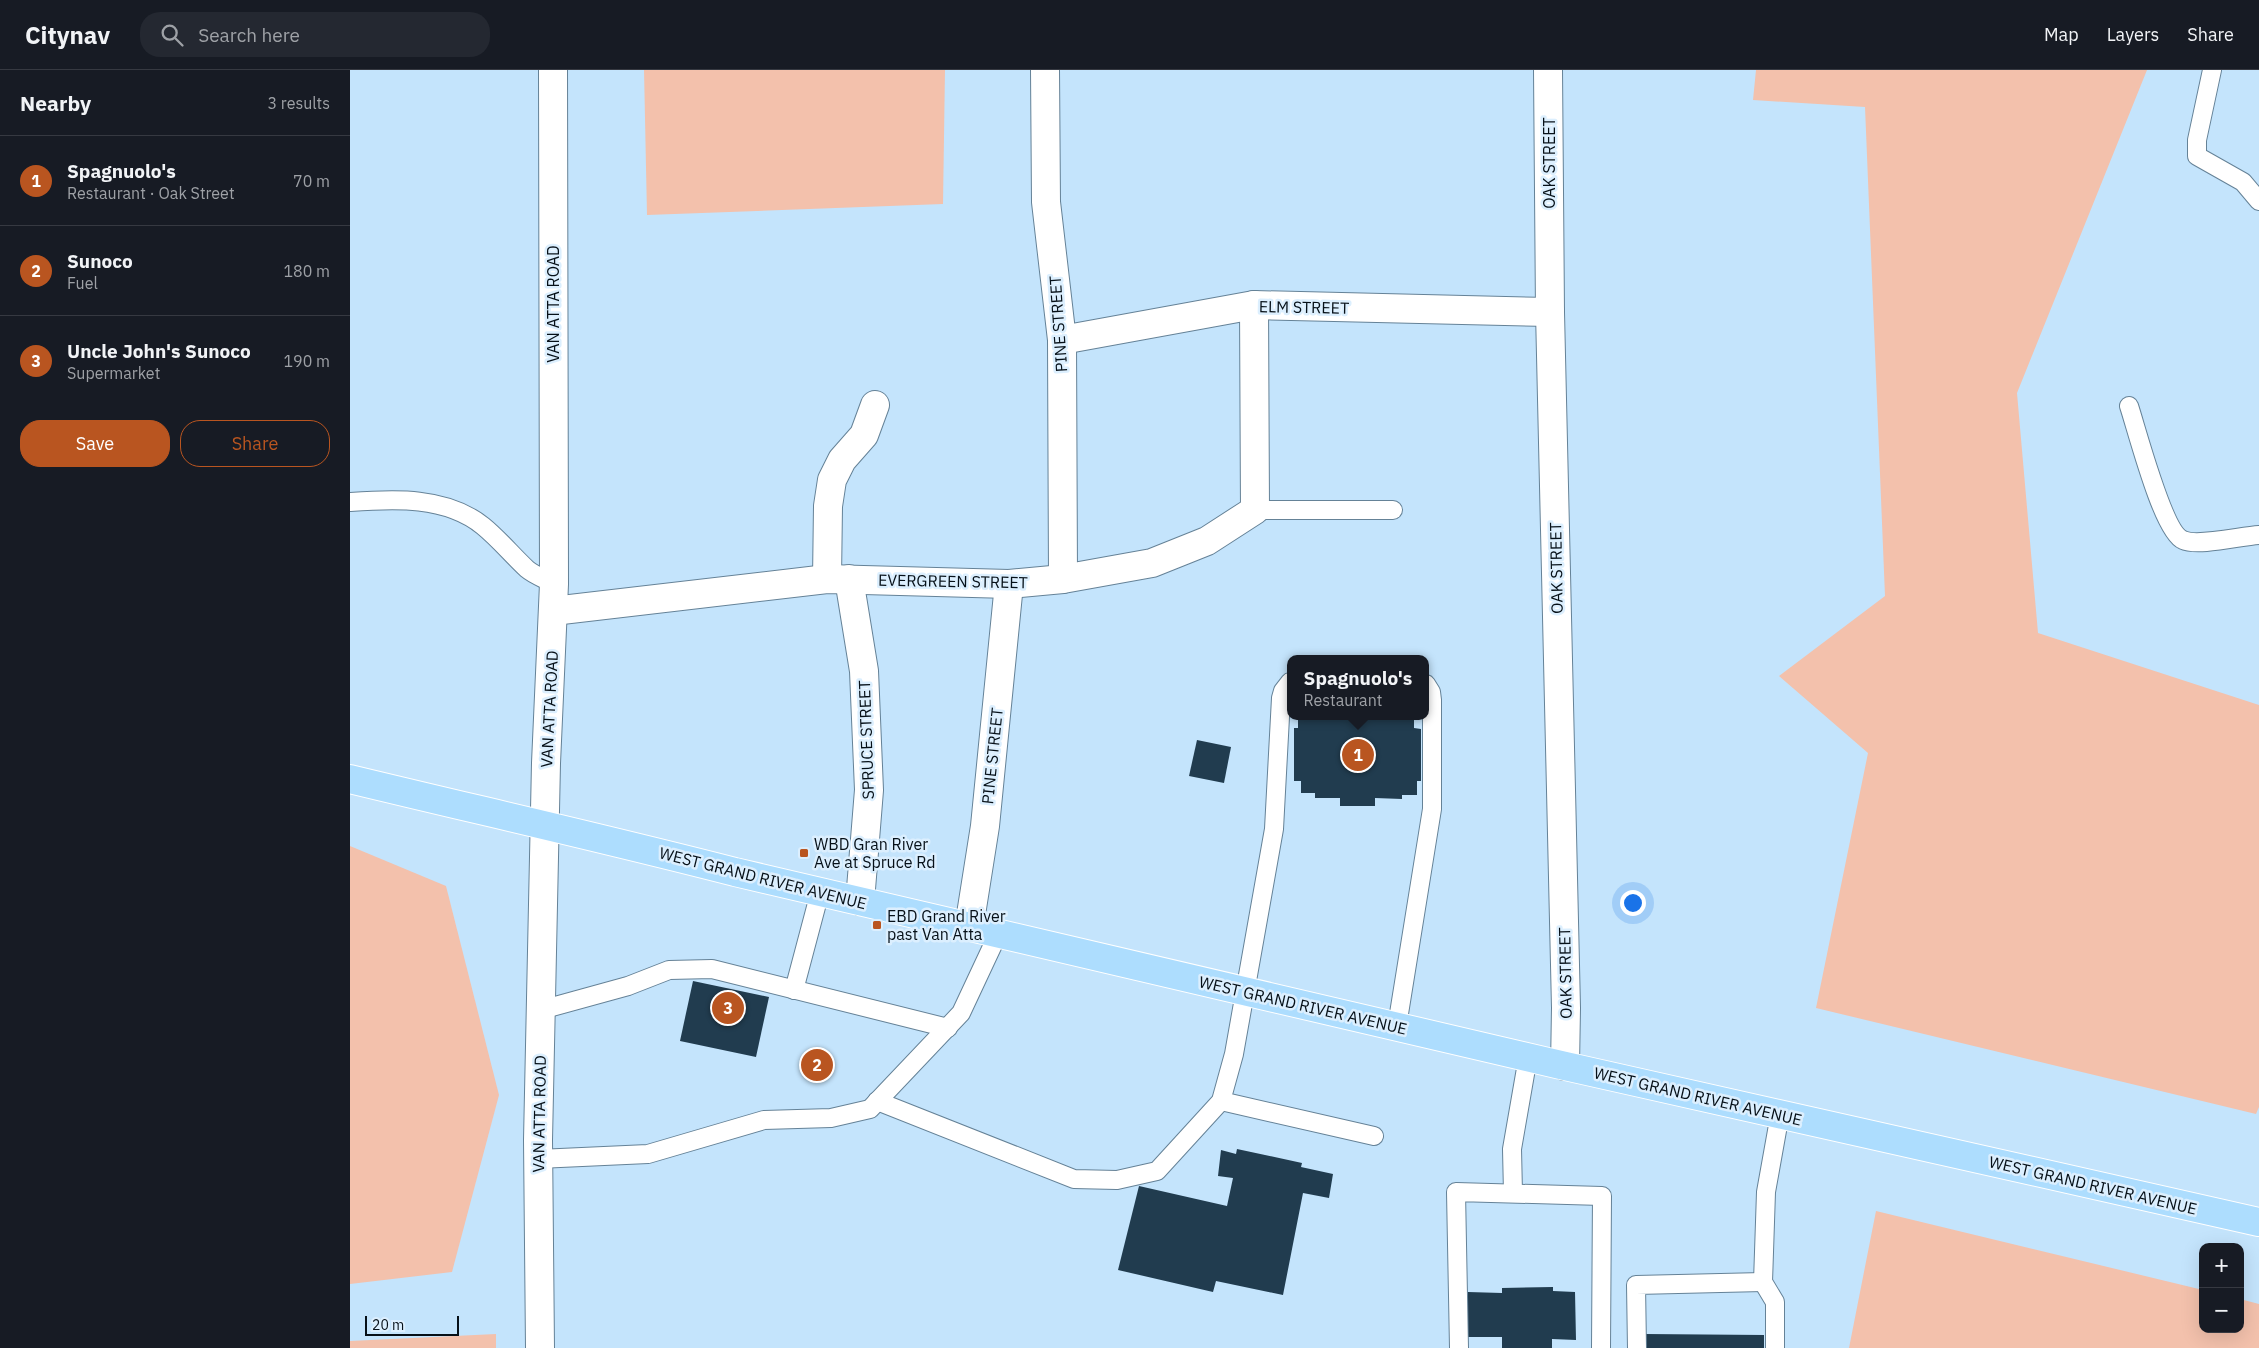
<!DOCTYPE html>
<html lang="en">
<head>
<meta charset="utf-8">
<style>
	:root { --surface:#171b24; --page:#242831; --text:#f1f3f6; --muted:#9ea1a6; --line:#363941; --accent:#b95520 }
	body { margin:0; font-family:"IBM Plex Sans",sans-serif; background:var(--page); color:var(--text) }
	.controls { position:absolute; right:15px; bottom:15px; display:grid; overflow:hidden; border-radius:10px; box-shadow:0 5px 20px #0002 }
	.controls button { width:45px; height:45px; display:grid; place-items:center; padding:0; border:0; border-bottom:1px solid var(--line); background:var(--surface); color:var(--text); font:25px sans-serif }
	.scale { position:absolute; left:15px; bottom:12px; width:94px; box-sizing:border-box; padding-left:5px; border:2px solid #061018; border-top:0; font-size:14px; line-height:18px; white-space:nowrap; color:#061018; -webkit-text-stroke:4px #dceffe; paint-order:stroke }
	.you { position:absolute; left:1282px; top:832px; width:18px; height:18px; margin:-12px; border:4px solid #fff; border-radius:50%; background:#1a73e8; box-shadow:0 0 0 8px #1a73e833 }
	.badge { display:grid; place-items:center; width:32px; height:32px; border-radius:50%; background:var(--accent); color:#fff; font-size:16px; font-weight:700 }
	.pin { position:absolute; translate:-50% -50%; border:2px solid #fff; box-shadow:0 1px 5px #0006 }
	.popup { position:absolute; left:937px; top:585px; width:142px; height:65px; box-sizing:border-box; display:grid; place-content:center; border-radius:10px; background:var(--surface); filter:drop-shadow(0 1px 4px #0005); font-size:16px; white-space:nowrap; color:var(--muted) }
	.popup b { font-size:19px; color:var(--text) }
	.popup::after { content:''; position:absolute; left:50%; top:100%; margin-left:-10px; border:10px solid transparent; border-top-color:var(--surface) }
	.list { margin:0; padding:0; list-style:none }
	h2 { display:flex; justify-content:space-between; align-items:center; height:65px; margin:0; padding:0 20px; font-size:21px }
	h2 small { font-size:16px; font-weight:400; color:var(--muted) }
	.list li { display:grid; grid-template-columns:32px 1fr auto; gap:15px; align-items:center; box-sizing:border-box; height:90px; padding:0 20px; border-top:1px solid var(--line) }
	.list b { display:block; font-size:19px; white-space:nowrap }
	.list p { margin:0; font-size:16px; white-space:nowrap; color:var(--muted) }
	.list em { font-size:16px; font-style:normal; color:var(--muted) }
	.actions { display:flex; gap:10px; padding:15px 20px }
	.actions a { flex:1; padding:11px 0; border:1px solid var(--accent); border-radius:20px; text-align:center; font-size:18px; color:var(--accent) }
	.actions .main { background:var(--accent); color:#fff }
	.icon { flex:none; width:28px; height:28px; fill:none; stroke:currentColor; stroke-width:2; stroke-linecap:round; stroke-linejoin:round }
	.map { position:relative; flex:none; width:1909px; height:1278px; overflow:hidden }
	header { display:flex; align-items:center; gap:30px; box-sizing:border-box; height:70px; padding:0 25px; background:var(--surface); border-bottom:1px solid var(--line) }
	header strong { font-size:24px }
	nav { display:flex; gap:28px; margin-inline-start:auto; font-size:18px }
	.search { width:350px; height:45px; background:var(--page); display:flex; align-items:center; gap:12px; box-sizing:border-box; padding:0 18px; border-radius:20px; color:var(--muted); font-size:19px }
	main { display:flex }
	aside { flex:1; background:var(--surface) }
	.map>svg:first-child { display:block }
	.green { fill:#f3c1ac }
	.building { fill:#213c4f }
	.lines { fill:none; stroke-linecap:round; stroke-linejoin:round }
	.lane-casing { stroke:#658297; stroke-width:20 }
	.street-casing { stroke:#658297; stroke-width:30 }
	.primary-casing { stroke:#fff; stroke-width:30 }
	.lane { stroke:#fff; stroke-width:18 }
	.street { stroke:#fff; stroke-width:28 }
	.primary { stroke:#adddfe; stroke-width:28 }
	.poi-dot { fill:#b95520; stroke:#dceffe; stroke-width:2 }
	.labels { text-anchor:middle; stroke-width:5; stroke-linejoin:round; paint-order:stroke }
	.street-label { font-size:16px; fill:#061018; stroke:#dceffe }
	.poi-label { font-size:16px; fill:#061018; stroke:#dceffe; text-anchor:start }
</style>
</head>
<body>
<header>
<strong>Citynav</strong>
<div class="search"><svg class="icon" aria-label="search" viewBox="0 0 24 24"><circle cx="10" cy="10" r="6"/><path d="M15 15l6 6"/></svg>Search here</div>
<nav><a>Map</a><a>Layers</a><a>Share</a></nav>
</header>
<main>
<aside>
<h2>Nearby<small>3 results</small></h2>
<ul class="list">
<li><span class="badge">1</span><div><b>Spagnuolo's</b><p>Restaurant · Oak Street</p></div><em>70 m</em></li>
<li><span class="badge">2</span><div><b>Sunoco</b><p>Fuel</p></div><em>180 m</em></li>
<li><span class="badge">3</span><div><b>Uncle John's Sunoco</b><p>Supermarket</p></div><em>190 m</em></li>
</ul>
<div class="actions"><a class="main">Save</a><a>Share</a></div>
</aside>
<div class="map">
<svg width="1909" height="1278" viewBox="0 0 1909 1278">
	<rect width="100%" height="100%" fill="#c4e4fc"/>
	<g class="green">
		<polygon points="294,0 595,0 593,134 297,145"/>
		<polygon points="1406,0 1797,0 1667,323 1688,563 1909,635 1909,1037 1906,1044 1466,938 1518,683 1429,606 1535,526 1515,37 1403,30"/>
		<polygon points="0,776 96,816 149,1025 102,1202 0,1214"/>
		<polygon points="1526,1141 1853,1220 1853,1259 1890,1259 1890,1229 1909,1234 1909,1278 1499,1278"/>
		<polygon points="146,1264 146,1278 0,1278 0,1271"/>
	</g>
	<g class="building">
		<polygon points="948,646 1064,646 1064,658 1071,659 1071,711 1067,711 1067,725 1052,725 1052,729 1025,728 1025,736 990,736 990,728 965,728 965,723 951,723 951,711 944,711 944,658 948,658"/>
		<polygon points="847,670 881,677 874,713 839,706"/>
		<polygon points="343,911 419,927 406,987 330,971"/>
		<polygon points="887,1079 952,1093 951,1097 983,1104 979,1128 953,1123 933,1225 866,1211 863,1222 768,1200 789,1116 877,1136 883,1108 868,1106 871,1080 886,1084"/>
		<polygon points="1203,1217 1203,1221 1225,1222 1226,1270 1202,1269 1202,1278 1152,1278 1152,1267 1118,1267 1118,1222 1152,1223 1152,1218"/>
		<polygon points="1295,1264 1414,1265 1414,1278 1296,1278"/>
	</g>
	<g class="lines">
		<defs>
			<g id="lane">
				<polyline points="1862,0 1847,70 1847,86 1893,112 1909,131"/>
				<path d="M1779,336C1787,360 1813,462 1833,470C1848,477 1891,466 1909,465"/>
				<path d="M0,432C44,429 96,426 133,456C149,469 162,485 177,499C184,505 195,509 204,514"/>
				<polyline points="905,440 1043,440"/>
				<polyline points="444,920 470,822"/>
				<polyline points="191,940 278,916 319,900 362,899 598,958"/>
				<polyline points="1047,956 1082,739 1082,630 1081,622 1076,614"/>
				<polyline points="527,1031 724,1109 767,1110 807,1101 871,1031 884,984 924,759 931,628 933,621 940,612"/>
				<polyline points="871,1031 1024,1066"/>
				<polyline points="188,1089 298,1084 414,1050 481,1048 520,1039 611,943 648,864"/>
				<polyline points="1163,1123 1162,1079 1178,987"/>
				<polyline points="1109,1278 1106,1122 1252,1126 1251,1278"/>
				<polyline points="1287,1278 1286,1215 1413,1212"/>
				<polyline points="1425,1278 1425,1232 1413,1212 1416,1122 1430,1044"/>
			</g>
			<g id="street">
				<polyline points="695,0 696,132 712,270 713,509"/>
				<polyline points="1198,0 1200,242 1216,938 1215,996"/>
				<polyline points="712,270 904,235 1200,242"/>
				<polyline points="477,509 478,436 482,410 492,390 514,365 525,335"/>
				<polyline points="499,509 514,601 519,720 510,831"/>
				<polyline points="203,541 477,509 659,514 713,509 802,493 857,471 905,440 904,235"/>
				<polyline points="619,857 635,756 659,514"/>
				<polyline points="190,1278 188,1070 196,693 204,514 203,0"/>
			</g>
			<path id="primary" d="M0,709C128,740 257,769 385,802L1215,996L1909,1152"/>
		</defs>
		<use href="#lane" class="lane-casing"/>
		<use href="#street" class="street-casing"/>
		<use href="#primary" class="primary-casing"/>
		<use href="#lane" class="lane"/>
		<use href="#street" class="street"/>
		<use href="#primary" class="primary"/>
	</g>
	<g class="poi-dot">
		<rect x="449" y="778" width="10" height="10" rx="2.5"/>
		<rect x="522" y="850" width="10" height="10" rx="2.5"/>
	</g>
	<g class="labels">
		<g class="street-label">
			<text transform="translate(1199 93) rotate(-90)" y="6">OAK STREET</text>
			<text transform="translate(203 234) rotate(-90)" y="6">VAN ATTA ROAD</text>
			<text transform="translate(954 237) rotate(1)" y="6">ELM STREET</text>
			<text transform="translate(708 254) rotate(-94)" y="6">PINE STREET</text>
			<text transform="translate(1206 498) rotate(-91)" y="6">OAK STREET</text>
			<text transform="translate(603 511) rotate(1)" y="6">EVERGREEN STREET</text>
			<text transform="translate(199 639) rotate(-87)" y="6">VAN ATTA ROAD</text>
			<text transform="translate(516 670) rotate(-92)" y="6">SPRUCE STREET</text>
			<text transform="translate(642 686) rotate(-84)" y="6">PINE STREET</text>
			<text transform="translate(413 808) rotate(14)" y="6">WEST GRAND RIVER AVENUE</text>
			<text transform="translate(1215 903) rotate(-91)" y="6">OAK STREET</text>
			<text transform="translate(953 935) rotate(13)" y="6">WEST GRAND RIVER AVENUE</text>
			<text transform="translate(1348 1026) rotate(13)" y="6">WEST GRAND RIVER AVENUE</text>
			<text transform="translate(189 1044) rotate(-89)" y="6">VAN ATTA ROAD</text>
			<text transform="translate(1743 1115) rotate(13)" y="6">WEST GRAND RIVER AVENUE</text>
		</g>
		<g class="poi-label">
			<text x="464" y="780">WBD Gran River<tspan x="464" dy="18">Ave at Spruce Rd</tspan></text>
			<text x="537" y="852">EBD Grand River<tspan x="537" dy="18">past Van Atta</tspan></text>
		</g>
	</g>
</svg>
<div class="controls">
<button>+</button>
<button>−</button>
</div>
<div class="scale">20 m</div>
<div class="you"></div>
<div class="pin badge" style="left:1008px;top:685px">1</div>
<div class="popup"><b>Spagnuolo's</b>Restaurant</div>
<div class="pin badge" style="left:467px;top:995px">2</div>
<div class="pin badge" style="left:378px;top:938px">3</div>
</div>
</main>
</body>
</html>
